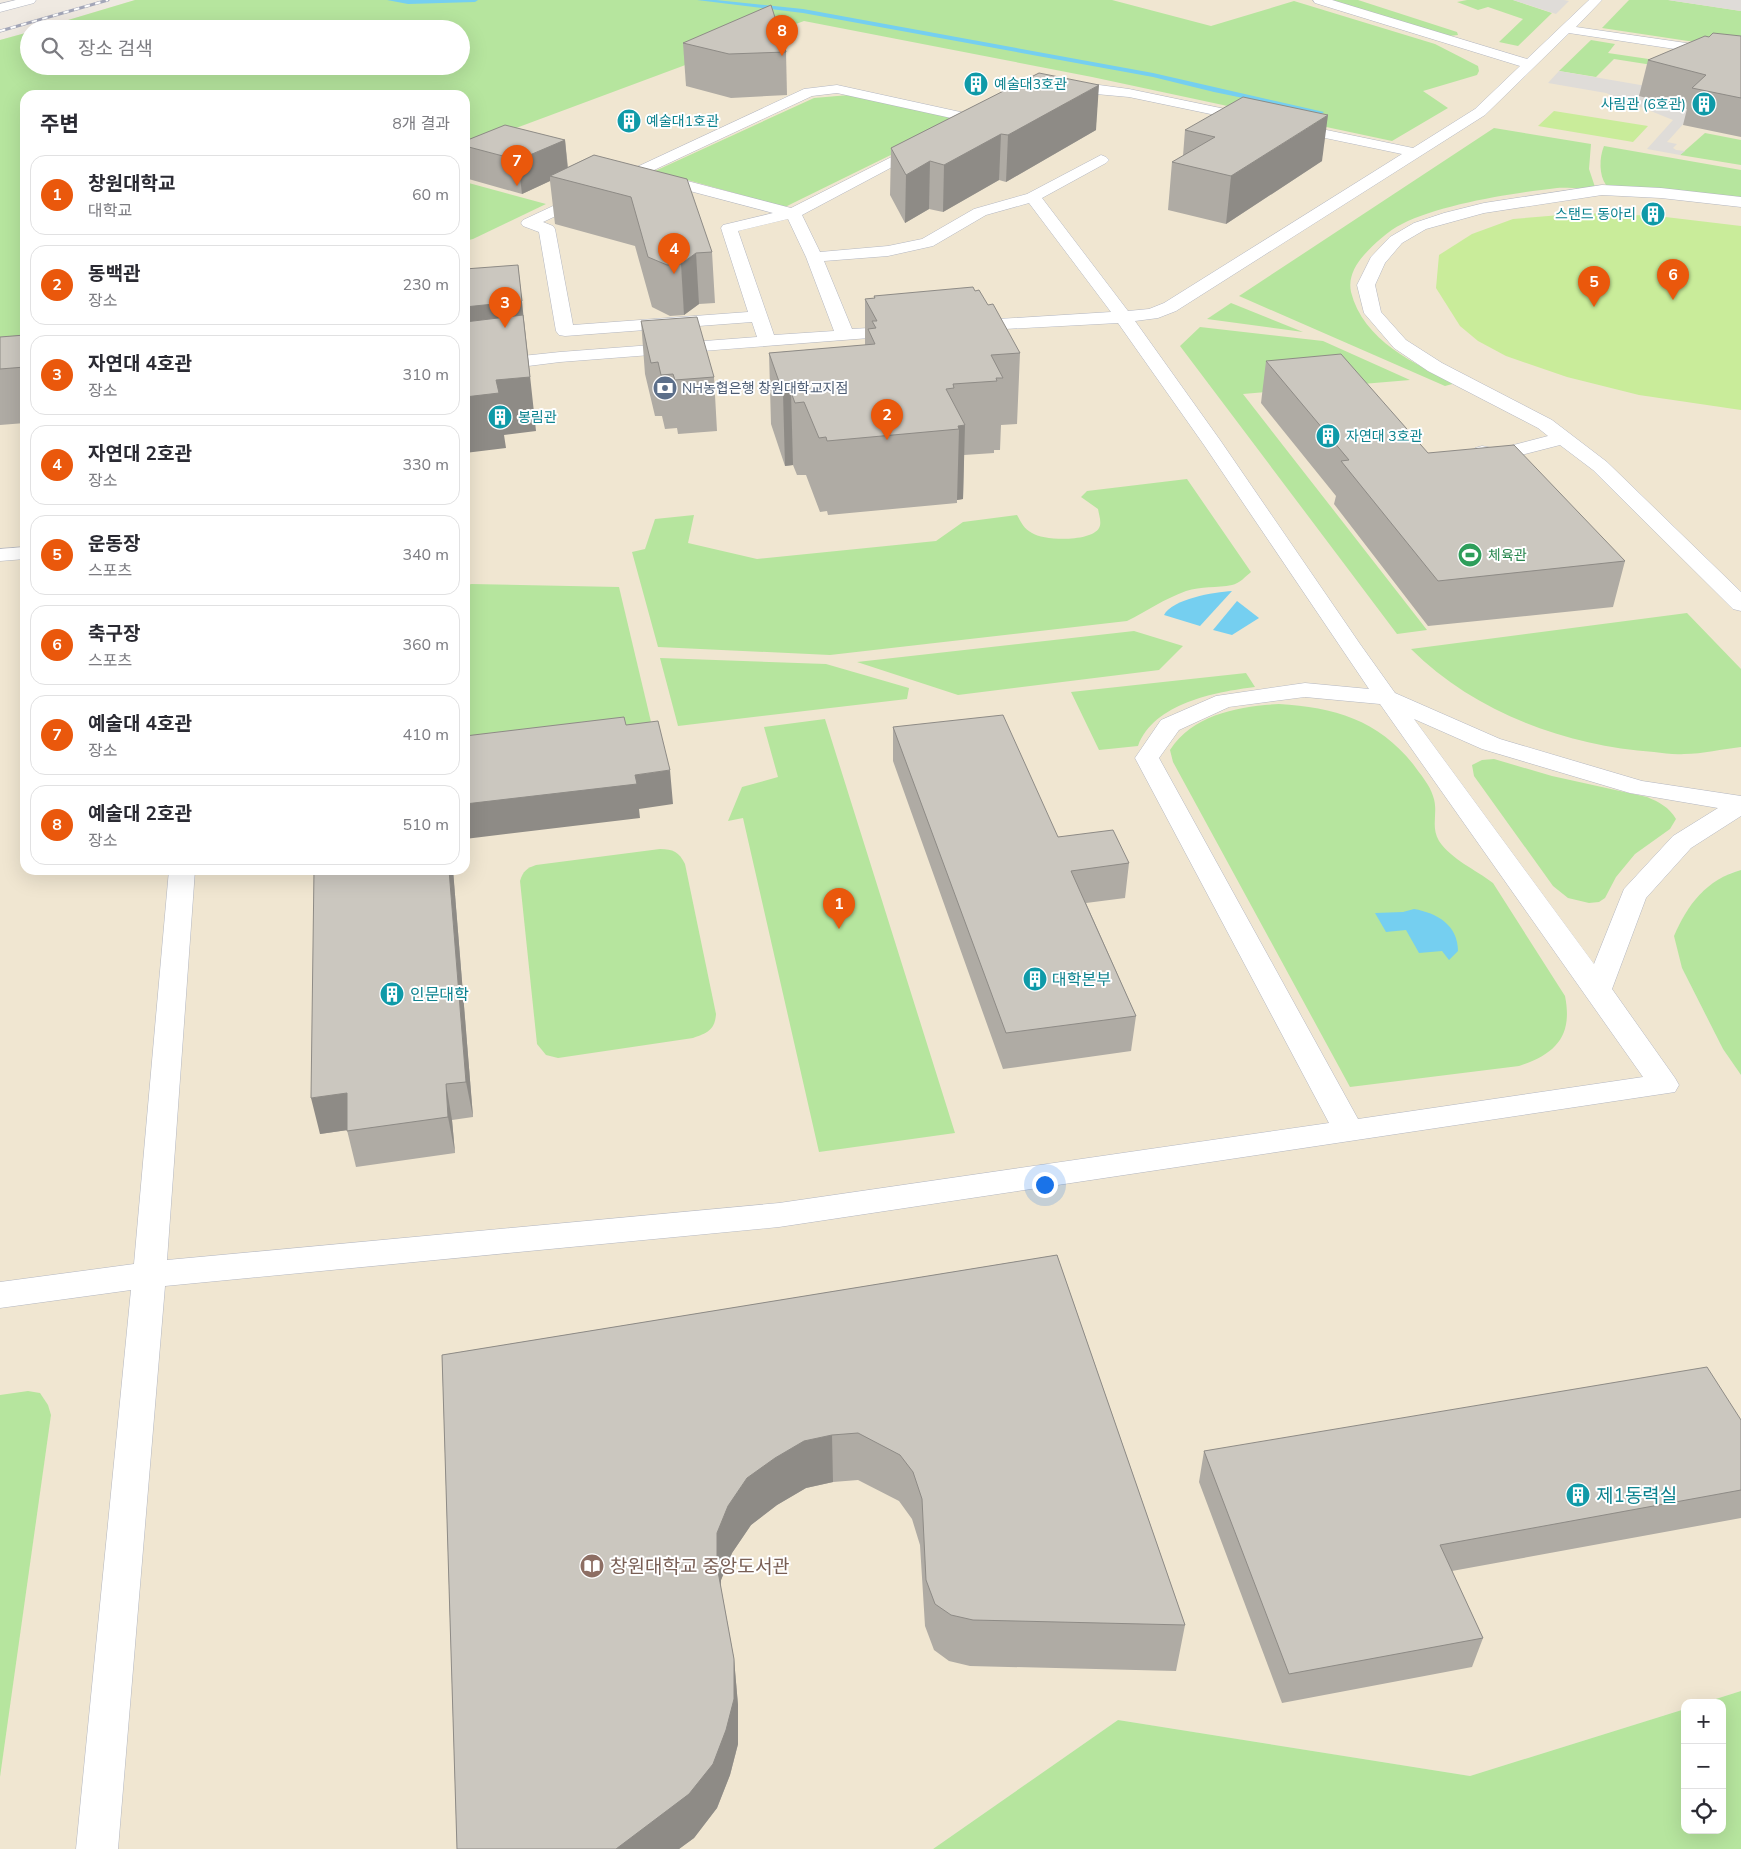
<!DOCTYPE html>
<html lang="ko">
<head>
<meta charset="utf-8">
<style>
	:root { --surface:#fff; --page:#f7f7f7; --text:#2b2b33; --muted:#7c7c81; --line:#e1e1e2; --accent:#ea580c }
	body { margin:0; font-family:"Nunito Sans","Noto Sans KR",sans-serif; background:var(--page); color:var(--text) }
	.controls { position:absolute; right:15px; bottom:15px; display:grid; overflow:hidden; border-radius:10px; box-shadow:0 5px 20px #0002 }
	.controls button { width:45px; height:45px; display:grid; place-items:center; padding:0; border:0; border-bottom:1px solid var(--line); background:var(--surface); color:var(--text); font:25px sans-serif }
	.you { position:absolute; left:1044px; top:1184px; width:18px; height:18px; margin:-12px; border:4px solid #fff; border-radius:50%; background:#1a73e8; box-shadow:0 0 0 8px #1a73e833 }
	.badge { display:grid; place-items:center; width:32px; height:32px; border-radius:50%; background:var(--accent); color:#fff; font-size:16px; font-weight:700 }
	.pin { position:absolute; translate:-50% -41px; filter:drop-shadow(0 1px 2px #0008) }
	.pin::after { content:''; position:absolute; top:26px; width:18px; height:15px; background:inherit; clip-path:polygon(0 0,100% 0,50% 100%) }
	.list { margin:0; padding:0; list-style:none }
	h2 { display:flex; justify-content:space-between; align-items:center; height:65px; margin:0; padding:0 20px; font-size:21px }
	h2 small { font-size:16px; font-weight:400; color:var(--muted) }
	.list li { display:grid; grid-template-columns:32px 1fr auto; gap:15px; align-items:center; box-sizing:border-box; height:80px; margin:0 10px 10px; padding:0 10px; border:1px solid var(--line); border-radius:15px }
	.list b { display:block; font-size:19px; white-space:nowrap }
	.list p { margin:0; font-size:16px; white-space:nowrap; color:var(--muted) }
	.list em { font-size:16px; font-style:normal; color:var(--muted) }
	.icon { flex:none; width:28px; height:28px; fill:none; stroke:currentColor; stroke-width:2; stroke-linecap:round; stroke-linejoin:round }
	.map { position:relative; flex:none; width:1741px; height:1849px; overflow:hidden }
	.search { position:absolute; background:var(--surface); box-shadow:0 5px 20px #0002; left:20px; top:20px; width:450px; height:55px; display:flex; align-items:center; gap:12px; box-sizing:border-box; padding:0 18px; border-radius:28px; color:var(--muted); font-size:19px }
	.panel { position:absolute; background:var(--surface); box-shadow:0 5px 20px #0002; left:20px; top:90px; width:450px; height:785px; border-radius:15px }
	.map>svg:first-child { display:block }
	.education { fill:#f0e6d1; fill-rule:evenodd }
	.green { fill:#b6e59e }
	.pitch { fill:#c9ec9a }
	.plaza { fill:#dfdcd8 }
	.water { fill:#75cff0 }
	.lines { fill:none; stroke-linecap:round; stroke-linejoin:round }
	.stream { fill:#75cff0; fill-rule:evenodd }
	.minor-casing { stroke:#b4b7c1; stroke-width:1 }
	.minor { fill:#fff; fill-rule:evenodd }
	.rail-casing { stroke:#a3a6b8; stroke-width:3 }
	.rail { stroke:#fff; stroke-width:2; stroke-dasharray:5.5; stroke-linecap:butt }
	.wall { fill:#afaba4 }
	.shaded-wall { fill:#8e8b86 }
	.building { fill:#cbc7bf; stroke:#8e8b86 }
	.labels { text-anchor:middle; stroke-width:4; stroke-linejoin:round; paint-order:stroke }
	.far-culture-label { font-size:14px; fill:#0d838f; stroke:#fff; text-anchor:start }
	.far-service-label { font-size:14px; fill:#4e5e75; stroke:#fff; text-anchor:start }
	.far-leisure-label { font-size:14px; fill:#27864d; stroke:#fff; text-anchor:start }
	.culture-label { font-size:16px; fill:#0d838f; stroke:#fff; text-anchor:start }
	.near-culture-label { font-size:19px; fill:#0d838f; stroke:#fff; text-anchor:start }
	.near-education-label { font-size:19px; fill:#785e54; stroke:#fff; text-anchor:start }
</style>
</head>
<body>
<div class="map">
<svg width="1741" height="1849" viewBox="0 0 1741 1849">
	<rect width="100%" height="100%" fill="#efe9e1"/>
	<path class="education" d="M135,0H1741V870L1730,873L1701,893L1682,968L1723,1049L1741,1075V1691L1703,1703H1685V1709L1470,1776L1118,1720L933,1849H0V40L29,32V66H461V29H38ZM25,95H465V870H25Z"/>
	<g class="green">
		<polygon points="135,0 1112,0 1211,26 1294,1 1435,44 1478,66 1479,71 1477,75 1423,91 1448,108 1392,141 1092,77 804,21 465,147 465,95 25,95 25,344 0,343 0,40 29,32 29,66 461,66 461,29 38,29"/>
		<polygon points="1329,0 1358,0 1457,32 1458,35 1449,36"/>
		<polygon points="1467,0 1513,0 1552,13 1518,46 1499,42 1523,19 1488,7 1478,10 1457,2"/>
		<polygon points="1629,0 1668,0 1741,11 1741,49 1602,28"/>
		<polygon points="1591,40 1615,44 1608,53 1669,62 1665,67 1614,59 1596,77 1559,71"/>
		<polygon points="849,95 964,119 785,207 655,171 814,98"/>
		<path d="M1494,128L1591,144L1589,169L1595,187C1584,190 1569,187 1557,188C1514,193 1441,204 1402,224C1388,231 1375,243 1364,255C1355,265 1348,278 1351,292C1363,340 1415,365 1456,383L1445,386L1239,296Z"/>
		<polygon points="1705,133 1741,140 1741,165 1680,155"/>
		<path d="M1604,146L1741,170V197L1606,185C1599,175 1599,158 1604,146Z"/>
		<polygon points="465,182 546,204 473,239 465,241"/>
		<polygon points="1231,303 1303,332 1207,319"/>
		<polygon points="1200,327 1323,341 1410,380 1243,394 1427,630 1397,634 1180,346"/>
		<path d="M1187,479L1251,572C1246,576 1239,584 1232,585C1217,588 1201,586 1186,591C1164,599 1147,611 1127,621L830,655L658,647L632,552L645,549L655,519L694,515L688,543L757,559L936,541L963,522L1017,515C1021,522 1024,529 1032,533C1044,541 1091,542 1099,528C1102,523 1099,515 1098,509L1081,497L1087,491Z"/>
		<polygon points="471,584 619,587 657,747 465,770 465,587"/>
		<path d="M1687,613L1741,669V747C1722,749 1703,754 1684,754C1674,755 1664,753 1654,752C1566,746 1474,712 1411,649Z"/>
		<polygon points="1134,631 1183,646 1159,670 958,695 857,662"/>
		<polygon points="660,658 826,664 909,688 907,699 678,726"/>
		<path d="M1246,673L1255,687C1215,692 1154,703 1138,746L1099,750L1071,692Z"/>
		<path d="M1279,704C1334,707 1378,720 1413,764C1420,774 1430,785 1433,796C1439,812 1430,826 1439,841C1452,860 1475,869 1493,883L1565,996C1573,1036 1556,1054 1519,1066L1350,1087L1173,762L1170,750C1193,714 1240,706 1279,704Z"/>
		<polygon points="825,719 955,1133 819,1152 743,818 728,821 742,787 778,777 764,727"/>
		<path d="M1494,759L1552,776L1647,797C1659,802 1669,807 1676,819L1670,829L1635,854L1616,877L1605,898L1599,902L1589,903L1568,898L1553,886L1474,776L1472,765L1482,760Z"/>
		<path d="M660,849C673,849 679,852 685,864L716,1014C715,1030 707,1033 693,1038L558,1058L546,1055L537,1044L520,881C523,871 527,868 536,865Z"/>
		<path d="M1741,870V1075L1723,1049L1682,968L1674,936C1687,905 1707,879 1741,870Z"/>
		<polygon points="28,1391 40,1393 48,1405 51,1415 0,1777 0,1395"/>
		<polygon points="1741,1691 1741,1849 933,1849 1118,1720 1470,1776 1685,1709 1685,1830 1722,1830 1722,1703 1703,1703"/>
	</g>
	<g class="pitch">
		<polygon points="1554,111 1648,126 1633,142 1538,126"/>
		<polygon points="1585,213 1657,216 1741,226 1741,410 1639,395 1567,377 1506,356 1478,341 1460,326 1436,288 1439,255 1472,234 1513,219"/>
	</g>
	<g class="plaza">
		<polygon points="1513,0 1564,0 1569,1 1556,14"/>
		<polygon points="1668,0 1741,0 1741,11"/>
		<polygon points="1559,71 1658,88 1695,111 1667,142 1677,144 1673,148 1676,150 1685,151 1680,155 1647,149 1673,120 1606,93 1548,83"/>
	</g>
	<g class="water">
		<path d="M1232,591L1200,626L1164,615C1172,599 1214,592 1232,591Z"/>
		<polygon points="1237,601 1259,618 1232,635 1213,630"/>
		<path d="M1414,909C1437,913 1458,925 1458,951L1449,960L1442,951L1419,953L1406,930L1386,932L1375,913L1403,912Z"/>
	</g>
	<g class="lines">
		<g class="stream">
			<polygon points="387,0 478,0 475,2 408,4"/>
			<polygon points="697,0 716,0 803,9 1153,73 1324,112 1321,114 1214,92 1153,77 803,13"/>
		</g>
		<defs>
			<g id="minor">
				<polygon points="16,0 36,0 34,3 0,12 0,4"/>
				<path d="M1313,0H1332L1527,59L1589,0H1602L1576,27L1741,51V59L1569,33L1485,115L1176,311L1158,318L1135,321L1220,440L1360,644L1395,693L1500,739L1642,781L1741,796V816L1691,848L1646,898L1612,989L1675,1078L1679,1085L1675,1092L779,1227L165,1286L118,1849H76L131,1290L0,1308V1282L134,1264L169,870H195L167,1260L779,1203L1329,1123L1135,758L1161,720L1216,696L1305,683L1369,689L1204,445L1118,323L967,331L961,330L958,326L961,322L967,321L1111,312L1029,203L986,215L933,246L888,256L824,261L852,329L902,326L908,327L911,331L908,335L560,362L465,374V362L560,352L757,337L752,322L565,336L559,335L556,331L539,232L523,226L521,223L523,220L804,89L837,85L974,115L979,116L981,119L979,122L974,123L837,93L812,96L543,222L553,226L555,229L573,325L748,312L721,228L723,225L773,213L648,180L645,177L648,174L653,172L791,208L923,141L928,142L930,145L928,148L802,215L820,252L888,246L922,239L974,209L1027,194L1101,155L1106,157L1109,160L1106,163L1042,198L1128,311L1149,309L1164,303L1402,154L1129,97L1063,91L1058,90L1056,87L1058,84L1099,85L1129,89L1413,148L1475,109L1520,66L1315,3ZM788,219L806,257L834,331L774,335L738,231ZM1305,697L1380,704L1643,1077L1358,1119L1159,758L1179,730L1229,707ZM1414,719L1482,749L1630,793L1718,808L1673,836L1624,889L1594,964Z"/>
				<polygon points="1602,185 1661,188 1741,197 1741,207 1661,198 1602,195 1484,213 1426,229 1402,243 1385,263 1375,285 1381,312 1406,340 1442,363 1552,420 1607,462 1741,592 1741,611 1733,609 1593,470 1560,445 1498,461 1475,456 1472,452 1475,448 1482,446 1498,449 1548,436 1538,428 1428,371 1394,348 1364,313 1357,285 1371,257 1390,237 1414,223 1444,213 1484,203"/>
				<polygon points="25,547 25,559 0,561 0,549"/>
			</g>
		</defs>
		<use href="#minor" class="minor-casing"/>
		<use href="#minor" class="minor"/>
		<defs>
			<polyline id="rail" points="0,31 108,0"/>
		</defs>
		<use href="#rail" class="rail-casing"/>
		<use href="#rail" class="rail"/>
	</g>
	<g class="wall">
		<polygon points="1741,36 1741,137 1683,125 1687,109 1639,96 1648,60 1709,37"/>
		<polygon points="683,43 786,52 787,95 731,98 686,86"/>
		<polygon points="1039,73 1096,130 1006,182 999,180 943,212 929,209 905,223 890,195 891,148"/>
		<polygon points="1185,130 1322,161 1226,224 1168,210 1172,162 1183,156"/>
		<polygon points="565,140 568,167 594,155 712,252 715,303 699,304 684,315 670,316 652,307 635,246 555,224 550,181 522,194 465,178 465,141"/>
		<polygon points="874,296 1020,353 1017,424 1001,425 1000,450 994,450 994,453 964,455 963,499 957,500 957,503 828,515 827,511 820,512 806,475 797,475 793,465 785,466 771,424 769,353 865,345 865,299 874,298"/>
		<polygon points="641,321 714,377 717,431 678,434 677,428 665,429 662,416 655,416 645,374"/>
		<polygon points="25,335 25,423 0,425 0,337"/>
		<polygon points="1266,361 1428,453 1625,561 1613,607 1428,626 1334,504 1336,496 1261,403"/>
		<polygon points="893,727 1058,837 1129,863 1125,898 1086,903 1136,1016 1131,1051 1003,1069 893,761"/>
		<polygon points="314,870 453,870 473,1117 452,1120 455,1153 356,1167 347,1130 320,1134"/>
		<polygon points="1057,1255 1185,1625 1176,1671 970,1666 949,1661 934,1650 925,1626 920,1545 912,1519 899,1501 858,1480 833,1482 806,1488 777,1505 751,1525 732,1553 721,1580 721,1588 734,1659 738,1705 738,1744 730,1775 717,1808 694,1838 679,1849 457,1849 442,1355"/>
		<polygon points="1741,1420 1741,1518 1452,1571 1483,1638 1472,1667 1282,1703 1199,1482 1204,1451"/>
	</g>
	<g class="shaded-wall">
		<polygon points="1099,85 1096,130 1006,182 1008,135"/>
		<polygon points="1328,115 1322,161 1226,224 1231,176"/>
		<polygon points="1001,134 999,180 943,212 944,165"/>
		<polygon points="565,140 568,173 550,176 550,181 522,194 518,160"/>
		<polygon points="930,161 929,209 905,223 906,175"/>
		<polygon points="696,253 699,304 684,315 681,264"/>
		<polygon points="518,265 536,431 504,435 506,448 465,453 465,307"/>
		<polygon points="791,392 793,465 785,466 783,393"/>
		<polygon points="965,425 963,499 957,500 959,429 958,426"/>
		<polygon points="670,770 673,804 639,809 640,818 465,839 465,804 635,775"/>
		<polygon points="449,870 453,870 473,1117 466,1082"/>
		<polygon points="446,1084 452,1120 455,1153 448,1117"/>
		<polygon points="347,1093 355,1129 320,1134 311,1098"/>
		<polygon points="832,1435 833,1482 806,1488 777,1505 751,1525 732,1553 721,1580 721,1612 717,1566 717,1533 728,1506 747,1478 775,1458 804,1441"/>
		<polygon points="734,1659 738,1705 738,1744 730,1775 717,1808 694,1838 679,1849 616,1849"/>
	</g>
	<g class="building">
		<polygon points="771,5 786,52 729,54 683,43"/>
		<polygon points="1713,33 1741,36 1741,98 1692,88 1706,75 1648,60 1705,36 1709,37"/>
		<polygon points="1039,73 1099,85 1008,135 1001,134 944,165 930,161 906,175 891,148"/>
		<polygon points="1243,97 1328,115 1231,176 1172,162 1215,137 1185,130"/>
		<polygon points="505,125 565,140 518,160 465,146 465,141"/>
		<polygon points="594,155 687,179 712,252 696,253 681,264 667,265 648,257 631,197 550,176"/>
		<polygon points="518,265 522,301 465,307 465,269"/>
		<polygon points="973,287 975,291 979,290 988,305 993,304 1020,353 991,355 1003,378 996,378 997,381 953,384 954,388 946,389 965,425 958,426 959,429 827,441 826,437 819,438 804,402 795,403 791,392 783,393 769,353 875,344 868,329 876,328 872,321 877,321 865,299 875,298 874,296"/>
		<polygon points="523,315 530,377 496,380 499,393 465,397 465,322"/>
		<polygon points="697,317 714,377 675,380 673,374 661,375 658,362 651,363 641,321"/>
		<polygon points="25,335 25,367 0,369 0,337"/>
		<polygon points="1341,354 1428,453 1514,445 1625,561 1438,581 1341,461 1349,460 1266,361"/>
		<polygon points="1003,715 1058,837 1113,830 1129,863 1071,871 1136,1016 1006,1033 893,727"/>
		<polygon points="624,717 626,725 658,721 670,770 635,775 637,784 465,804 465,736"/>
		<polygon points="314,870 449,870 466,1082 446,1084 448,1117 347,1131 347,1093 311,1098"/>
		<polygon points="1057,1255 1185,1625 973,1620 951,1615 935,1604 926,1580 922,1499 913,1472 900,1455 858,1433 832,1435 804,1441 775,1458 747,1478 728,1506 717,1533 717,1566 734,1659 734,1699 726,1730 713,1764 689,1794 616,1849 457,1849 442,1355"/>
		<polygon points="1707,1367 1741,1420 1741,1490 1440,1545 1483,1638 1289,1674 1204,1451"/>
	</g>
	<defs>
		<symbol id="building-disc" viewBox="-11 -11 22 22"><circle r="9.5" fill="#0f9aa8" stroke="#fff"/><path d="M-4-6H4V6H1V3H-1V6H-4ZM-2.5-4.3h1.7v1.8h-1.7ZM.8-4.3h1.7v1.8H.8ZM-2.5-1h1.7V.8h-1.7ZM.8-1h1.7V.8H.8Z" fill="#fff"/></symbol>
		<symbol id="bank-disc" viewBox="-11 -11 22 22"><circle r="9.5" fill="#5c6f8a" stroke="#fff"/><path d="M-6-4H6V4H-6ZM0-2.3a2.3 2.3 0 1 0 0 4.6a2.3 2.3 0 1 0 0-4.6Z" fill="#fff"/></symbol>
		<symbol id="stadium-disc" viewBox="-11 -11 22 22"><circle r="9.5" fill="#2e9e5b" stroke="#fff"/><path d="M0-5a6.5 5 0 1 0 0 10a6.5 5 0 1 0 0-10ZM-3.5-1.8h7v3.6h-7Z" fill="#fff"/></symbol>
		<symbol id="library-disc" viewBox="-11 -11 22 22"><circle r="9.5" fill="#8d6e63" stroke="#fff"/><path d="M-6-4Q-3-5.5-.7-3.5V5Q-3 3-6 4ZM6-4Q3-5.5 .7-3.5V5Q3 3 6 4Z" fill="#fff"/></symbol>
	</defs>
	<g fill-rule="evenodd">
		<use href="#building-disc" x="962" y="70" width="28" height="28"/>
		<use href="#building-disc" x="1690" y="90" width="28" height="28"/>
		<use href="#building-disc" x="615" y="107" width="28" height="28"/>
		<use href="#building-disc" x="1639" y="200" width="28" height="28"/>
		<use href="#bank-disc" x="651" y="374" width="28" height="28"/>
		<use href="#building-disc" x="486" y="403" width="28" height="28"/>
		<use href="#building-disc" x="1314" y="422" width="28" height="28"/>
		<use href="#stadium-disc" x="1456" y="541" width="28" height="28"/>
		<use href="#building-disc" x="1021" y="965" width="28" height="28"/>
		<use href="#building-disc" x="378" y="980" width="28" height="28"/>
		<use href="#building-disc" x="1564" y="1481" width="28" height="28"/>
		<use href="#library-disc" x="578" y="1552" width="28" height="28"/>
	</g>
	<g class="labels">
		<g class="far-culture-label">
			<text x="994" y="89">예술대3호관</text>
			<text x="1686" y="109" text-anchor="end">사림관 (6호관)</text>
			<text x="646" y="126">예술대1호관</text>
			<text x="1636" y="219" text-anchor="end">스탠드 동아리</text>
			<text x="518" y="422">봉림관</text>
			<text x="1346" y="441">자연대 3호관</text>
		</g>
		<g class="far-service-label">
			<text x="682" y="393">NH농협은행 창원대학교지점</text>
		</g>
		<g class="far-leisure-label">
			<text x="1488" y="560">체육관</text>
		</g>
		<g class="culture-label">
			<text x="1052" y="985">대학본부</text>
			<text x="410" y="1000">인문대학</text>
		</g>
		<g class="near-culture-label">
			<text x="1596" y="1502">제1동력실</text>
		</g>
		<g class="near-education-label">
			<text x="610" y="1573">창원대학교 중앙도서관</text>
		</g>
	</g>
</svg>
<div class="controls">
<button>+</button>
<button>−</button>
<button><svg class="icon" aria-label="locate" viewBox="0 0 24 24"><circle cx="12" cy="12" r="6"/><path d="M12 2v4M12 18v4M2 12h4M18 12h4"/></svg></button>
</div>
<div class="you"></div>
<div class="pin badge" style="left:839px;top:929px">1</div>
<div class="pin badge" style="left:887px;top:440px">2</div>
<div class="pin badge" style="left:505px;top:328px">3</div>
<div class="pin badge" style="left:674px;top:274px">4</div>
<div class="pin badge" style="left:1594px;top:307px">5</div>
<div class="pin badge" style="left:1673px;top:300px">6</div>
<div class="pin badge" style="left:517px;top:186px">7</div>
<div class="pin badge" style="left:782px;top:56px">8</div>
<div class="search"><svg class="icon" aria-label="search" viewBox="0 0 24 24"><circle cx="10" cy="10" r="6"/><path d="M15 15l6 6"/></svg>장소 검색</div>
<section class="panel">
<h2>주변<small>8개 결과</small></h2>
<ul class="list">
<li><span class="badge">1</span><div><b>창원대학교</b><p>대학교</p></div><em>60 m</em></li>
<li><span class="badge">2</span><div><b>동백관</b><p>장소</p></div><em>230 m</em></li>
<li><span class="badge">3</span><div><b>자연대 4호관</b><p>장소</p></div><em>310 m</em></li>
<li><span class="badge">4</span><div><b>자연대 2호관</b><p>장소</p></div><em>330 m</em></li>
<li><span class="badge">5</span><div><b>운동장</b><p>스포츠</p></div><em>340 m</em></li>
<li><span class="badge">6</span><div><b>축구장</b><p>스포츠</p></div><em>360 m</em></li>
<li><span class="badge">7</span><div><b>예술대 4호관</b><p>장소</p></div><em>410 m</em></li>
<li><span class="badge">8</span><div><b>예술대 2호관</b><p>장소</p></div><em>510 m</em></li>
</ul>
</section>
</div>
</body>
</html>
